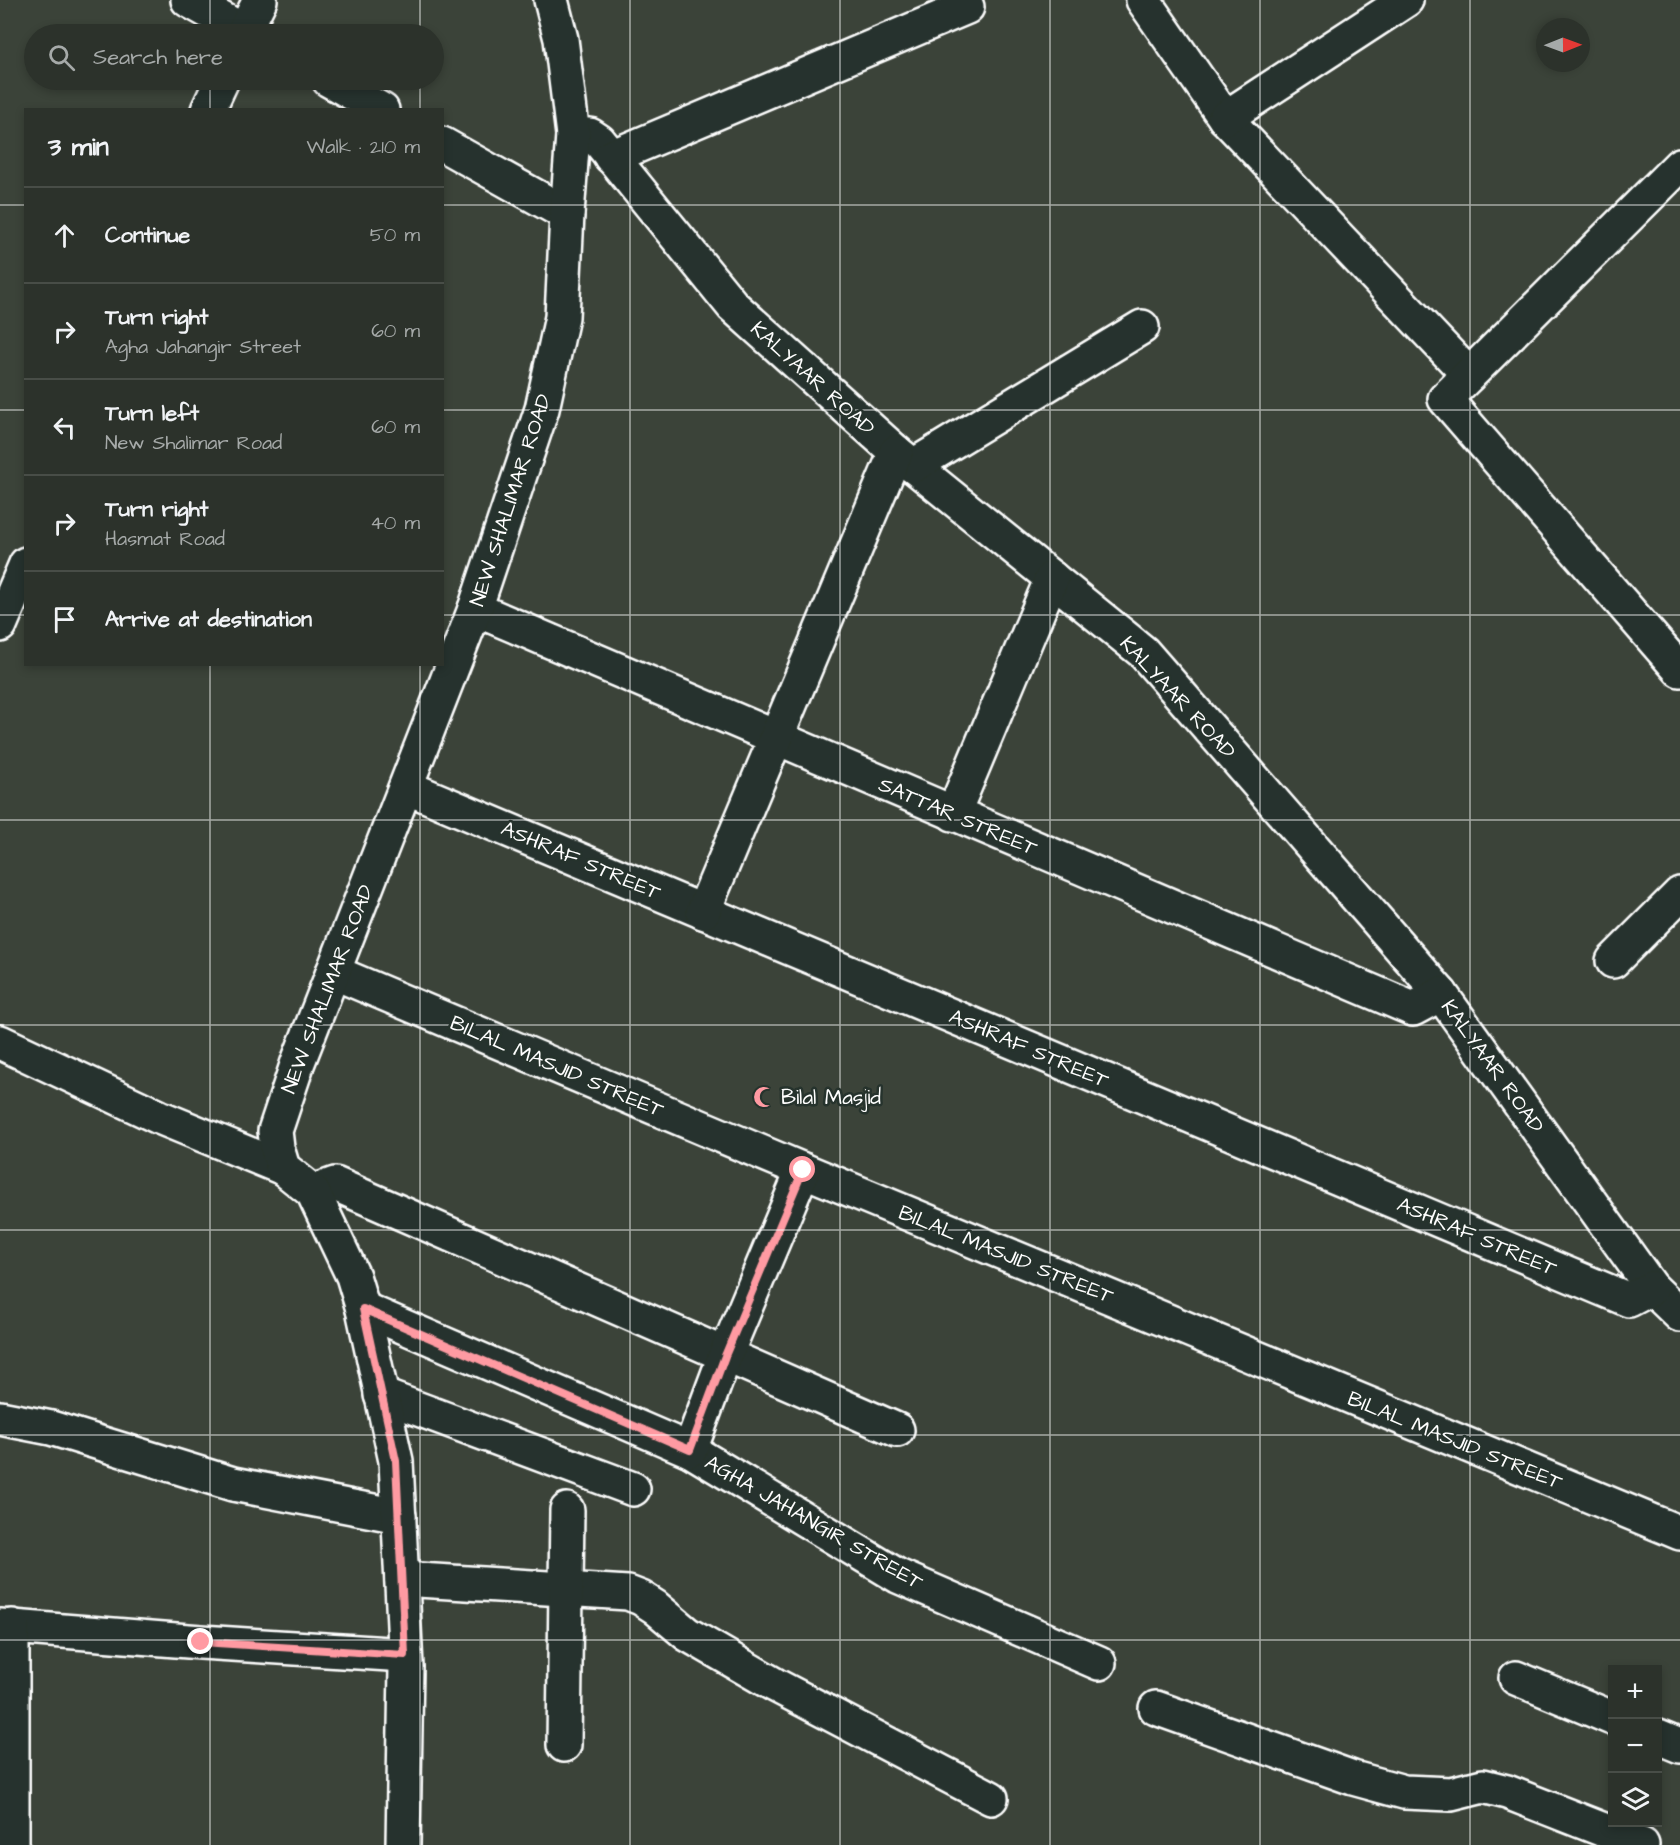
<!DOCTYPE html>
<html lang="en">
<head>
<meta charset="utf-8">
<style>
	:root { --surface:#2c322b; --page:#343a33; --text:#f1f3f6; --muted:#a6aaa9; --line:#484d47 }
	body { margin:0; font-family:"Architects Daughter",sans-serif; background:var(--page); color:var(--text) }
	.controls { position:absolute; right:18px; bottom:18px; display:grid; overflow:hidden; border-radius:0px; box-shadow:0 3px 9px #0003 }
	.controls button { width:54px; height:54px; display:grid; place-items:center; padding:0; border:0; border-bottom:2px solid var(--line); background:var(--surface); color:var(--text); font:30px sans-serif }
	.compass { position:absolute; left:1536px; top:18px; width:54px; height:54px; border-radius:50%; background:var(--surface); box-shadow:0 3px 9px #0003; rotate:89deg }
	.stop { position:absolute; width:18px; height:18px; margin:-14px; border:4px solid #ff9aa2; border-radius:50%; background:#fff }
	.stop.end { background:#ff9aa2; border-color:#fff; box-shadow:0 2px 6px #0008 }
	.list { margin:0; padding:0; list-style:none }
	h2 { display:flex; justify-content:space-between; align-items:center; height:78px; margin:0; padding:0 24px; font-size:26px }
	h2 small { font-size:20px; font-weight:400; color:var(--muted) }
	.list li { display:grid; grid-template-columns:39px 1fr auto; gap:18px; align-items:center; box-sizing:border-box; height:96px; padding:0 24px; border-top:2px solid var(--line) }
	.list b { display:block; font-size:22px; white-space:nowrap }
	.list p { margin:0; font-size:20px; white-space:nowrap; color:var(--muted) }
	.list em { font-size:20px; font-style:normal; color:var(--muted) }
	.icon { flex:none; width:33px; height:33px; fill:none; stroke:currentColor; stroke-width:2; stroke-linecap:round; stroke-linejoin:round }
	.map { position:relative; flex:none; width:1680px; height:1845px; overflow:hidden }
	.search { position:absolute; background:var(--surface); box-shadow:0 3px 9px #0003; left:24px; top:24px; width:420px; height:66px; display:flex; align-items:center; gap:15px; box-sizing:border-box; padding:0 21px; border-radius:33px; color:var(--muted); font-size:22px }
	.panel { position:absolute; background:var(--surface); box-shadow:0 3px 9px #0003; left:24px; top:108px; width:420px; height:558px; border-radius:0px }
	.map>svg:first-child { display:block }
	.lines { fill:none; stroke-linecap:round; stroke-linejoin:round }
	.minor-casing { stroke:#fff; stroke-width:38 }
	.minor { stroke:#26332d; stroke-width:33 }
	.route { stroke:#ff9aa2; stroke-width:8 }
	.grid { fill:none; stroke:#fff; stroke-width:1.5; stroke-opacity:0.55 }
	.labels { text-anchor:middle; stroke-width:5; stroke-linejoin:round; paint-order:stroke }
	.street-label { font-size:21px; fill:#fff; stroke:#26332d }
	.poi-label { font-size:21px; fill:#fff; stroke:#26332d; text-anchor:start }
</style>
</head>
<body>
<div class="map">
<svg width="1680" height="1845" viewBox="0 0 1680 1845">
	<rect width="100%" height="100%" fill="#3b4339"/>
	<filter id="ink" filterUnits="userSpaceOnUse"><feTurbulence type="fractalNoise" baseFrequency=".0167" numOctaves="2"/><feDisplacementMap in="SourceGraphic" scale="12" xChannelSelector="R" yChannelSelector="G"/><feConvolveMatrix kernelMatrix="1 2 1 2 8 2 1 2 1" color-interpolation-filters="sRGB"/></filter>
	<g filter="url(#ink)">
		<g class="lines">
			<defs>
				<g id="minor">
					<polyline points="188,0 249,34"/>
					<polyline points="1143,0 1225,118 1469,375"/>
					<polyline points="243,34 260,0"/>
					<polyline points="329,80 382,110"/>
					<polyline points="208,110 222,80"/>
					<polyline points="1225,118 1406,0"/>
					<polyline points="573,135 590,135 599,141 733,306 896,452 1143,652 1441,994 1652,1288 1680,1315"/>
					<polyline points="442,144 567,214"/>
					<polyline points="611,157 967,7"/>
					<polyline points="1680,165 1445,399 1680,670"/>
					<polyline points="913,466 1142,327"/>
					<polyline points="475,609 1413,1009 1441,994"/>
					<polyline points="0,625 26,564"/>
					<polyline points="406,787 1629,1300 1652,1288"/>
					<polyline points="953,814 1052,578"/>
					<polyline points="703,912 896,452"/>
					<polyline points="1613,961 1680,894"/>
					<polyline points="333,972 803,1170 1680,1533"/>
					<polyline points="0,1042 159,1117 283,1168"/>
					<polyline points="313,1192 335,1184 897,1430"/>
					<polyline points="363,1309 690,1450 898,1576 1099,1663"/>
					<polyline points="381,1395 633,1489"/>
					<polyline points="0,1418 51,1428 233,1484 399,1516"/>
					<polyline points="690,1450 725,1356 803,1170"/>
					<polyline points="402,1579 628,1593 641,1598 655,1607 687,1634 775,1685 991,1798"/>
					<polyline points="0,1626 201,1642 405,1655"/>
					<polyline points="1516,1678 1612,1718"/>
					<polyline points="1156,1708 1353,1778 1404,1792 1451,1794 1483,1786 1507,1792 1642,1845"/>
					<polyline points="1658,1737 1680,1746"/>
					<polyline points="564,1745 567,1510"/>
					<polyline points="12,1845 12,1626"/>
					<polyline points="403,1845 406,1667 396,1461 363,1309 353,1276 313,1192 283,1168 277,1148 275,1131 298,1062 475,609 542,409 562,317 567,214 573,135 561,39 551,0"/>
				</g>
			</defs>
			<use href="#minor" class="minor-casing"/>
			<use href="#minor" class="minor"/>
		</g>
	</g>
	<g class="lines" filter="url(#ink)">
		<polyline class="route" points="201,1642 405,1655 396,1461 363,1309 690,1450 725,1356 803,1170"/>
	</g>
	<path class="grid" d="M210,0V34M420,0V34M630,0V1845M840,0V1845M1050,0V1845M1260,0V1845M1470,0V1845M210,80V110M420,80V110M0,205H26M442,205H1680M0,410H26M442,410H1680M0,615H26M442,615H1680M210,664V1845M420,664V1845M0,820H1680M0,1025H1680M0,1230H1680M0,1435H1680M0,1640H1680"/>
	<defs>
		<symbol id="mosque-bare" viewBox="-9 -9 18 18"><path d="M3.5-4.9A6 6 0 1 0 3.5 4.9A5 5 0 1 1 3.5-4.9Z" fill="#ff9aa2" stroke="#26332d" stroke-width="2.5" paint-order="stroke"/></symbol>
	</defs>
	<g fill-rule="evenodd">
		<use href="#mosque-bare" x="749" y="1082" width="30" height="30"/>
	</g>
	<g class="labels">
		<g class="street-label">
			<text transform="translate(813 378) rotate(42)" y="7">KALYAAR ROAD</text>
			<text transform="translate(510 500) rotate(-72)" y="7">NEW SHALIMAR ROAD</text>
			<text transform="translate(1178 697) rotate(47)" y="7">KALYAAR ROAD</text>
			<text transform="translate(958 816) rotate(23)" y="7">SATTAR STREET</text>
			<text transform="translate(581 860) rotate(23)" y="7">ASHRAF STREET</text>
			<text transform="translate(327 989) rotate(-69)" y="7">NEW SHALIMAR ROAD</text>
			<text transform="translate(1029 1048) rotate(23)" y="7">ASHRAF STREET</text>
			<text transform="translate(557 1066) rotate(23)" y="7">BILAL MASJID STREET</text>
			<text transform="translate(1493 1066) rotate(54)" y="7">KALYAAR ROAD</text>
			<text transform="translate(1477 1236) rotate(23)" y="7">ASHRAF STREET</text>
			<text transform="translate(1006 1254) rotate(22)" y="7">BILAL MASJID STREET</text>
			<text transform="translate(1455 1440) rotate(22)" y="7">BILAL MASJID STREET</text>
			<text transform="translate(814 1522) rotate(30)" y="7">AGHA JAHANGIR STREET</text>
		</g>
		<g class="poi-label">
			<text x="781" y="1104">Bilal Masjid</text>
		</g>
	</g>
</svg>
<div class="controls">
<button>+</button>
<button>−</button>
<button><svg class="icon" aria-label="layers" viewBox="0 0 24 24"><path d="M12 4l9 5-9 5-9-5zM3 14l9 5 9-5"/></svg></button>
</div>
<svg class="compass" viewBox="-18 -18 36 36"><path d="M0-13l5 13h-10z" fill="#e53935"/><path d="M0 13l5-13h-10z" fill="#a6aaa9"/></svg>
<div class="stop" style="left:803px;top:1170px"></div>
<div class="stop end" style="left:201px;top:1642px"></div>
<div class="search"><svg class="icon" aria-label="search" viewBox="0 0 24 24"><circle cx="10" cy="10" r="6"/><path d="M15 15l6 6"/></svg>Search here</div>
<section class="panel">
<h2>3 min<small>Walk · 210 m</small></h2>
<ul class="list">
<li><svg class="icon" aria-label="ahead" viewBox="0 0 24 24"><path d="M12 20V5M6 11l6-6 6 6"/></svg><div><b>Continue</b></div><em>50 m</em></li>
<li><svg class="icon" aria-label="right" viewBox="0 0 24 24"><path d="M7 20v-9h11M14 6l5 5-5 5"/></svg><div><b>Turn right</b><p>Agha Jahangir Street</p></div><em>60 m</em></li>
<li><svg class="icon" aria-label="left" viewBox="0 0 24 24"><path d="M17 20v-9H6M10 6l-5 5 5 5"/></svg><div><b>Turn left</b><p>New Shalimar Road</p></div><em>60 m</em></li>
<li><svg class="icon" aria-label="right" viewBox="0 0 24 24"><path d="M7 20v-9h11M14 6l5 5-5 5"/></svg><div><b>Turn right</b><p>Hasmat Road</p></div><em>40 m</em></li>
<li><svg class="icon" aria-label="arrive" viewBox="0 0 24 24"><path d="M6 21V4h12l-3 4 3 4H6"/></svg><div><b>Arrive at destination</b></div></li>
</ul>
</section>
</div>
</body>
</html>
